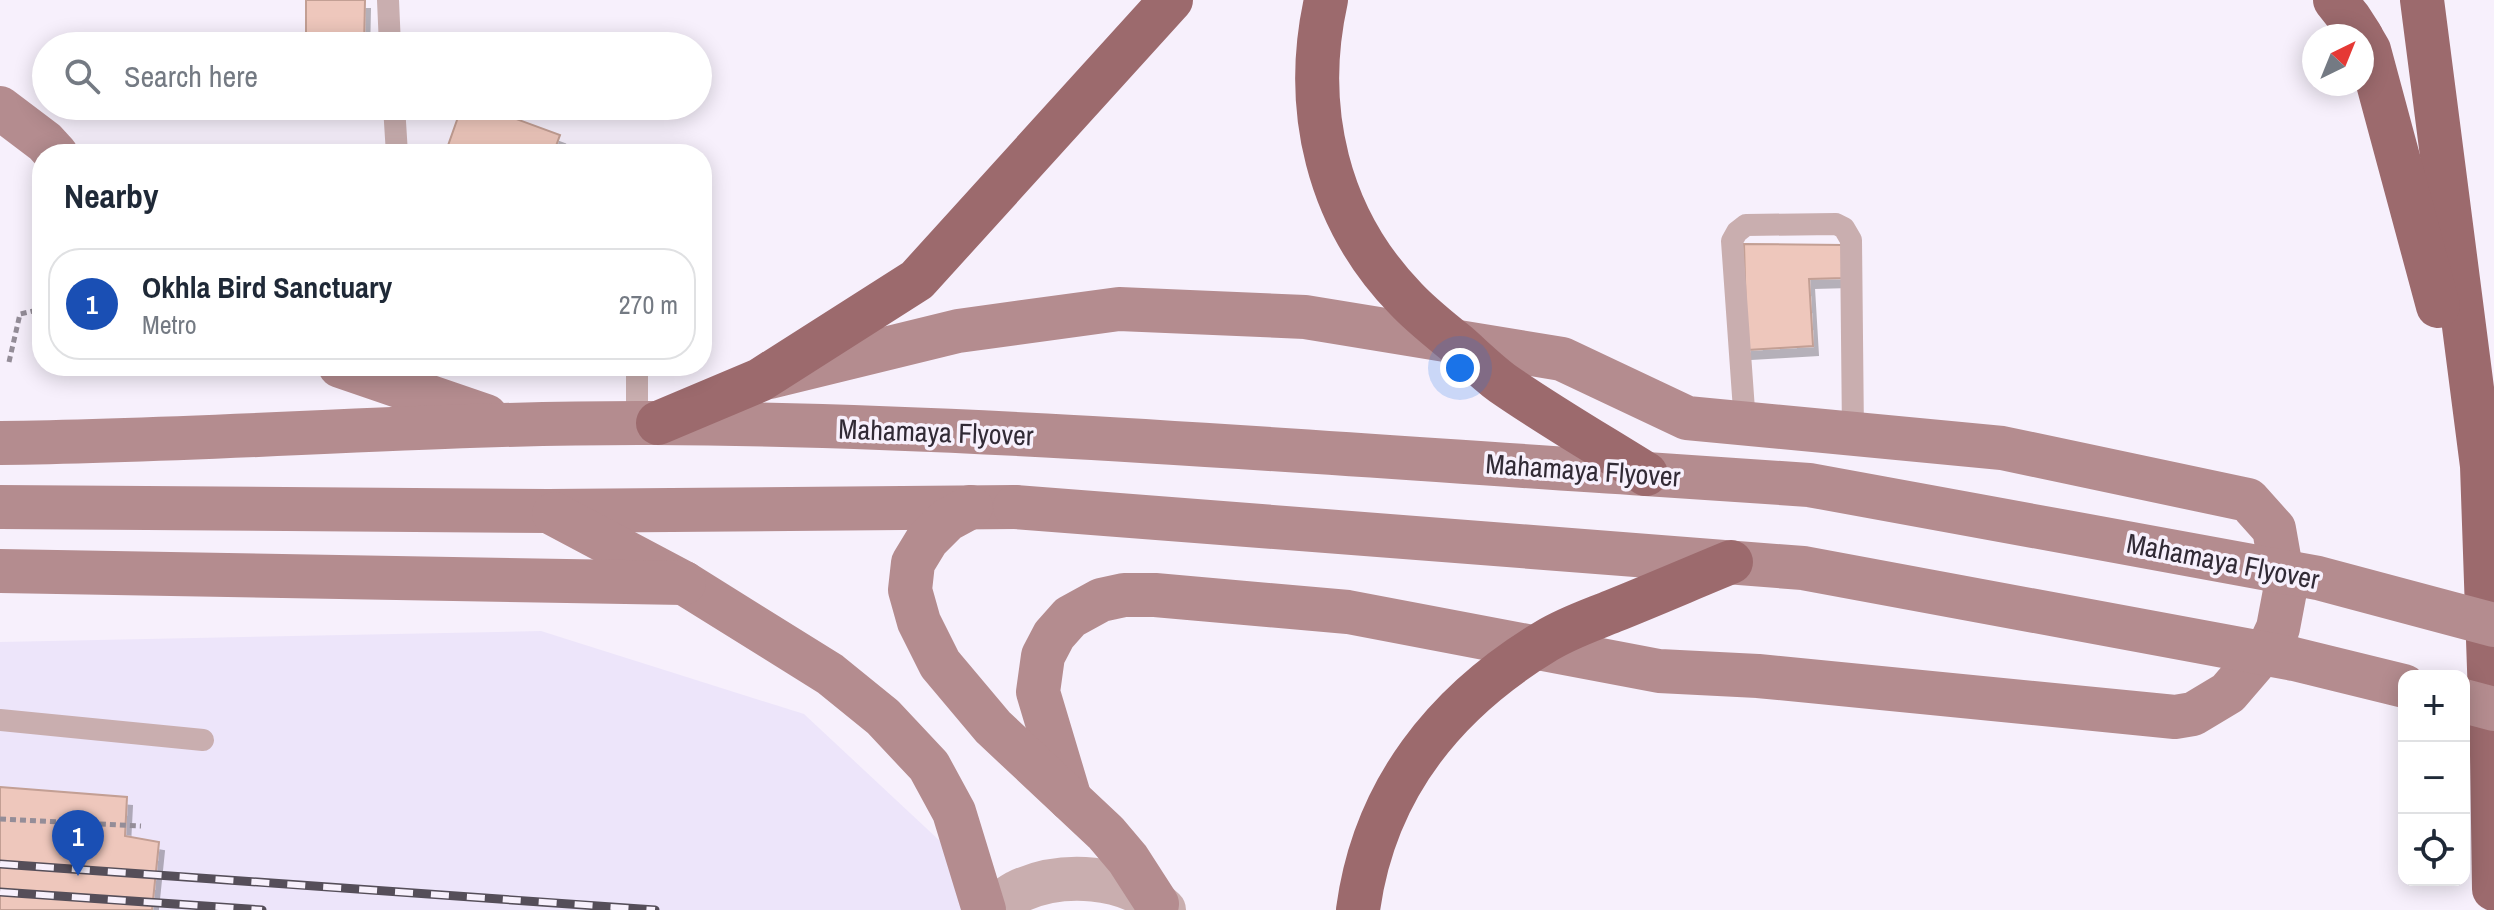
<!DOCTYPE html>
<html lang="en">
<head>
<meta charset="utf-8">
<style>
	:root { --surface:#fff; --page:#f2f2f3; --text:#1f2937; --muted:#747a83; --line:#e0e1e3; --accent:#db2777 }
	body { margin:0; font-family:"Archivo Narrow",sans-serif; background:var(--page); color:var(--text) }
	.controls { position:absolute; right:24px; bottom:24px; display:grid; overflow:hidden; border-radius:16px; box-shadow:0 4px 20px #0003 }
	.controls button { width:72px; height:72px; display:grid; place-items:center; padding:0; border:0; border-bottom:2px solid var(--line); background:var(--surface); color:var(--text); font:40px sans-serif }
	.compass { position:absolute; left:2302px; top:24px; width:72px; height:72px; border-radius:50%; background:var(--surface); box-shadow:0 4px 20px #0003; rotate:43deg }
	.you { position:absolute; left:1460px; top:368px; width:28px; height:28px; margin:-20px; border:6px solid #fff; border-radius:50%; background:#1a73e8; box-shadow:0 0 0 12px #1a73e833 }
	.badge { display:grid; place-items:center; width:52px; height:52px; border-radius:50%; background:var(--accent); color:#fff; font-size:26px; font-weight:700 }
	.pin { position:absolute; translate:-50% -66px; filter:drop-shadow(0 2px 4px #0008) }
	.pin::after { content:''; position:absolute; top:42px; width:28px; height:24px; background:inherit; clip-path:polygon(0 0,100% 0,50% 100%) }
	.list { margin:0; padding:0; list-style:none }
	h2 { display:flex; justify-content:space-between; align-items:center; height:104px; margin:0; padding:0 32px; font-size:34px }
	h2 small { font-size:26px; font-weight:400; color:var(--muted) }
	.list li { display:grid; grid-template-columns:52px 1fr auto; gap:24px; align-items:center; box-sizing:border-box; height:112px; margin:0 16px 16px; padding:0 16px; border:2px solid var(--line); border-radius:32px }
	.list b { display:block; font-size:30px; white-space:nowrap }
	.list p { margin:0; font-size:26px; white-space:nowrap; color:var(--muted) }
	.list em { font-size:26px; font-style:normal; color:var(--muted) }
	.icon { flex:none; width:44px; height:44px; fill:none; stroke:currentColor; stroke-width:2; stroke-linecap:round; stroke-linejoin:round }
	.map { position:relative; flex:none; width:2494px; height:910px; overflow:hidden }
	.search { position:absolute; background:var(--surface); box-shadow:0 4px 20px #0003; left:32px; top:32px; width:680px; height:88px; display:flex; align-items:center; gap:20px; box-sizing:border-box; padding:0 28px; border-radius:44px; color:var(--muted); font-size:30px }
	.panel { position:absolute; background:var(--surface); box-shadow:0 4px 20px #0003; left:32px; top:144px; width:680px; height:232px; border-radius:32px }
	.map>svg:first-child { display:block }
	.commercial { fill:#ede5fa }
	.building { fill:#eec7bc; stroke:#c39f94; stroke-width:2; filter:url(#shadow) }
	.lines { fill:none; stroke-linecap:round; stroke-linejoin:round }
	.path { stroke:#948d98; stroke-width:5; stroke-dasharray:6 4; stroke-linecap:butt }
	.service { stroke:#c9aeaf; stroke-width:22 }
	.tertiary { stroke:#c9aeaf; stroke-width:44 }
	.secondary { stroke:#b48c8f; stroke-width:44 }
	.trunk { stroke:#9c6a6d; stroke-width:44 }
	.rail-casing { stroke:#554e59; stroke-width:9 }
	.rail { stroke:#f7f0fc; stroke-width:6; stroke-dasharray:18; stroke-linecap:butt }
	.secondary-bridge { stroke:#b48c8f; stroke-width:44 }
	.trunk-bridge { stroke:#9c6a6d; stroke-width:44 }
	.labels { text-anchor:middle; stroke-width:7; stroke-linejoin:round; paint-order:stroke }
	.street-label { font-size:28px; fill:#312a35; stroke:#f7f0fc }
</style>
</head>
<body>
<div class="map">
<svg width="2494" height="910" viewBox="0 0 2494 910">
	<defs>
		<filter id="shadow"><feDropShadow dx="5" dy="9" stdDeviation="0" flood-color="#0004"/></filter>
	</defs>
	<rect width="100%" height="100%" fill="#f7f0fc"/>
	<polygon class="commercial" points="541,631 804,714 940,841 978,910 0,910 0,642"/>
	<g class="building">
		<polygon points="306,0 365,0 364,46 306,46"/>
		<polygon points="462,106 481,106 560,135 553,154 445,154"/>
		<polygon points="301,149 328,154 300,154"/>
		<polygon points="1744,244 1843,245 1844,278 1809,279 1813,346 1747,350"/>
		<polygon points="0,787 127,797 125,836 159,842 152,910 0,910"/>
	</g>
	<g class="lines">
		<g class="path">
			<polyline points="9,362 20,314 42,309"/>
			<polyline points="0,819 141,826"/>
		</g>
		<g class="service">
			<polyline points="388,0 390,46"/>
			<polyline points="394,106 397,154"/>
			<polyline points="637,423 637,366"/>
			<polyline points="1745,424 1732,241 1737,232 1746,225 1836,224 1844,228 1851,240 1853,434"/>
			<polyline points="0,720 203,740"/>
		</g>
		<path class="tertiary" d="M991,910C999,904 1008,897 1017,892C1061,871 1127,874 1164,910"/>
		<g class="secondary">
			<polyline points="0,108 45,142 56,154"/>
			<polyline points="340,366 486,416"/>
			<polyline points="770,377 958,331 1119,309 1305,317 1562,359 1687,418 2002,448 2248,500 2274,529 2285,591 2278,628 2271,643 2228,693 2193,714 2175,717 1758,676 1659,671 1348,612 1155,595 1124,595 1101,600 1070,617 1054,635 1043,656 1038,692 1070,799"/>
			<path d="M0,443C218,441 436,422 654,423C985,425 1316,453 1646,474"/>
			<polyline points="0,507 548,511 1015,507"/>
			<polyline points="971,507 947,520 927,540 913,563 910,590 919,622 940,664 993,727 1106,833 1128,859 1157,904"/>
			<polyline points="554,514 684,583 830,674 883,717 929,766 954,812 984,910"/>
			<polyline points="0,571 684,583"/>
		</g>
		<g class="trunk">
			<polyline points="2335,0 2350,19 2361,36"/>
			<polyline points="2422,0 2482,466 2492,755 2494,889"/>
			<polyline points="2362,38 2369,50 2438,306"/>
			<polyline points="658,423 760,380 917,280 1171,0"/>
		</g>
		<defs>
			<g id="rail">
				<polyline points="0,864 655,910"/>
				<polyline points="0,892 262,910"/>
			</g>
		</defs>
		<use href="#rail" class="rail-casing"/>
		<use href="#rail" class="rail"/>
		<g class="secondary-bridge">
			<polyline points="1646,474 1809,485 2318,578 2494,625"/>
			<polyline points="1015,507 1803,568 2294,659 2404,686"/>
			<polyline points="2464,701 2494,709"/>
		</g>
		<g class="trunk-bridge">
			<path d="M1326,0C1302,108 1327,218 1406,299C1421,315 1439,329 1456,343C1471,356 1486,371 1502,383C1548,415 1598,444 1646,474"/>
			<path d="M1358,910C1374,790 1445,702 1546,641C1567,628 1591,620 1613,611C1653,595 1692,578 1731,562"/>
		</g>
	</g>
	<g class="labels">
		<g class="street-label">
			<text transform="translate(936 432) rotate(2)" y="10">Mahamaya Flyover</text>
			<text transform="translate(1583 470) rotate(4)" y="10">Mahamaya Flyover</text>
			<text transform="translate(2223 561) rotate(11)" y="10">Mahamaya Flyover</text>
		</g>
	</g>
</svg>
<div class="controls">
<button>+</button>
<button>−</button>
<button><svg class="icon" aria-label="locate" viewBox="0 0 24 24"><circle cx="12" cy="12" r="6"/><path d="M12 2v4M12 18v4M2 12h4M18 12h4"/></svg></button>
</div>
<svg class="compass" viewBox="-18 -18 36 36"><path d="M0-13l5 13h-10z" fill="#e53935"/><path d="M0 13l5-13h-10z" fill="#747a83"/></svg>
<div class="you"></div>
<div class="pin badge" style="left:78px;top:876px;background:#1a4fb4">1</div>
<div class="search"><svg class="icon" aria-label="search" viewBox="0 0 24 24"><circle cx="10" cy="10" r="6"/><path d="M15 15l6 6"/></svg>Search here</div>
<section class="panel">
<h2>Nearby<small></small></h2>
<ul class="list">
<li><span class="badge" style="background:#1a4fb4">1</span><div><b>Okhla Bird Sanctuary</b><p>Metro</p></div><em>270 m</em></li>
</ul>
</section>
</div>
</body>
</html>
